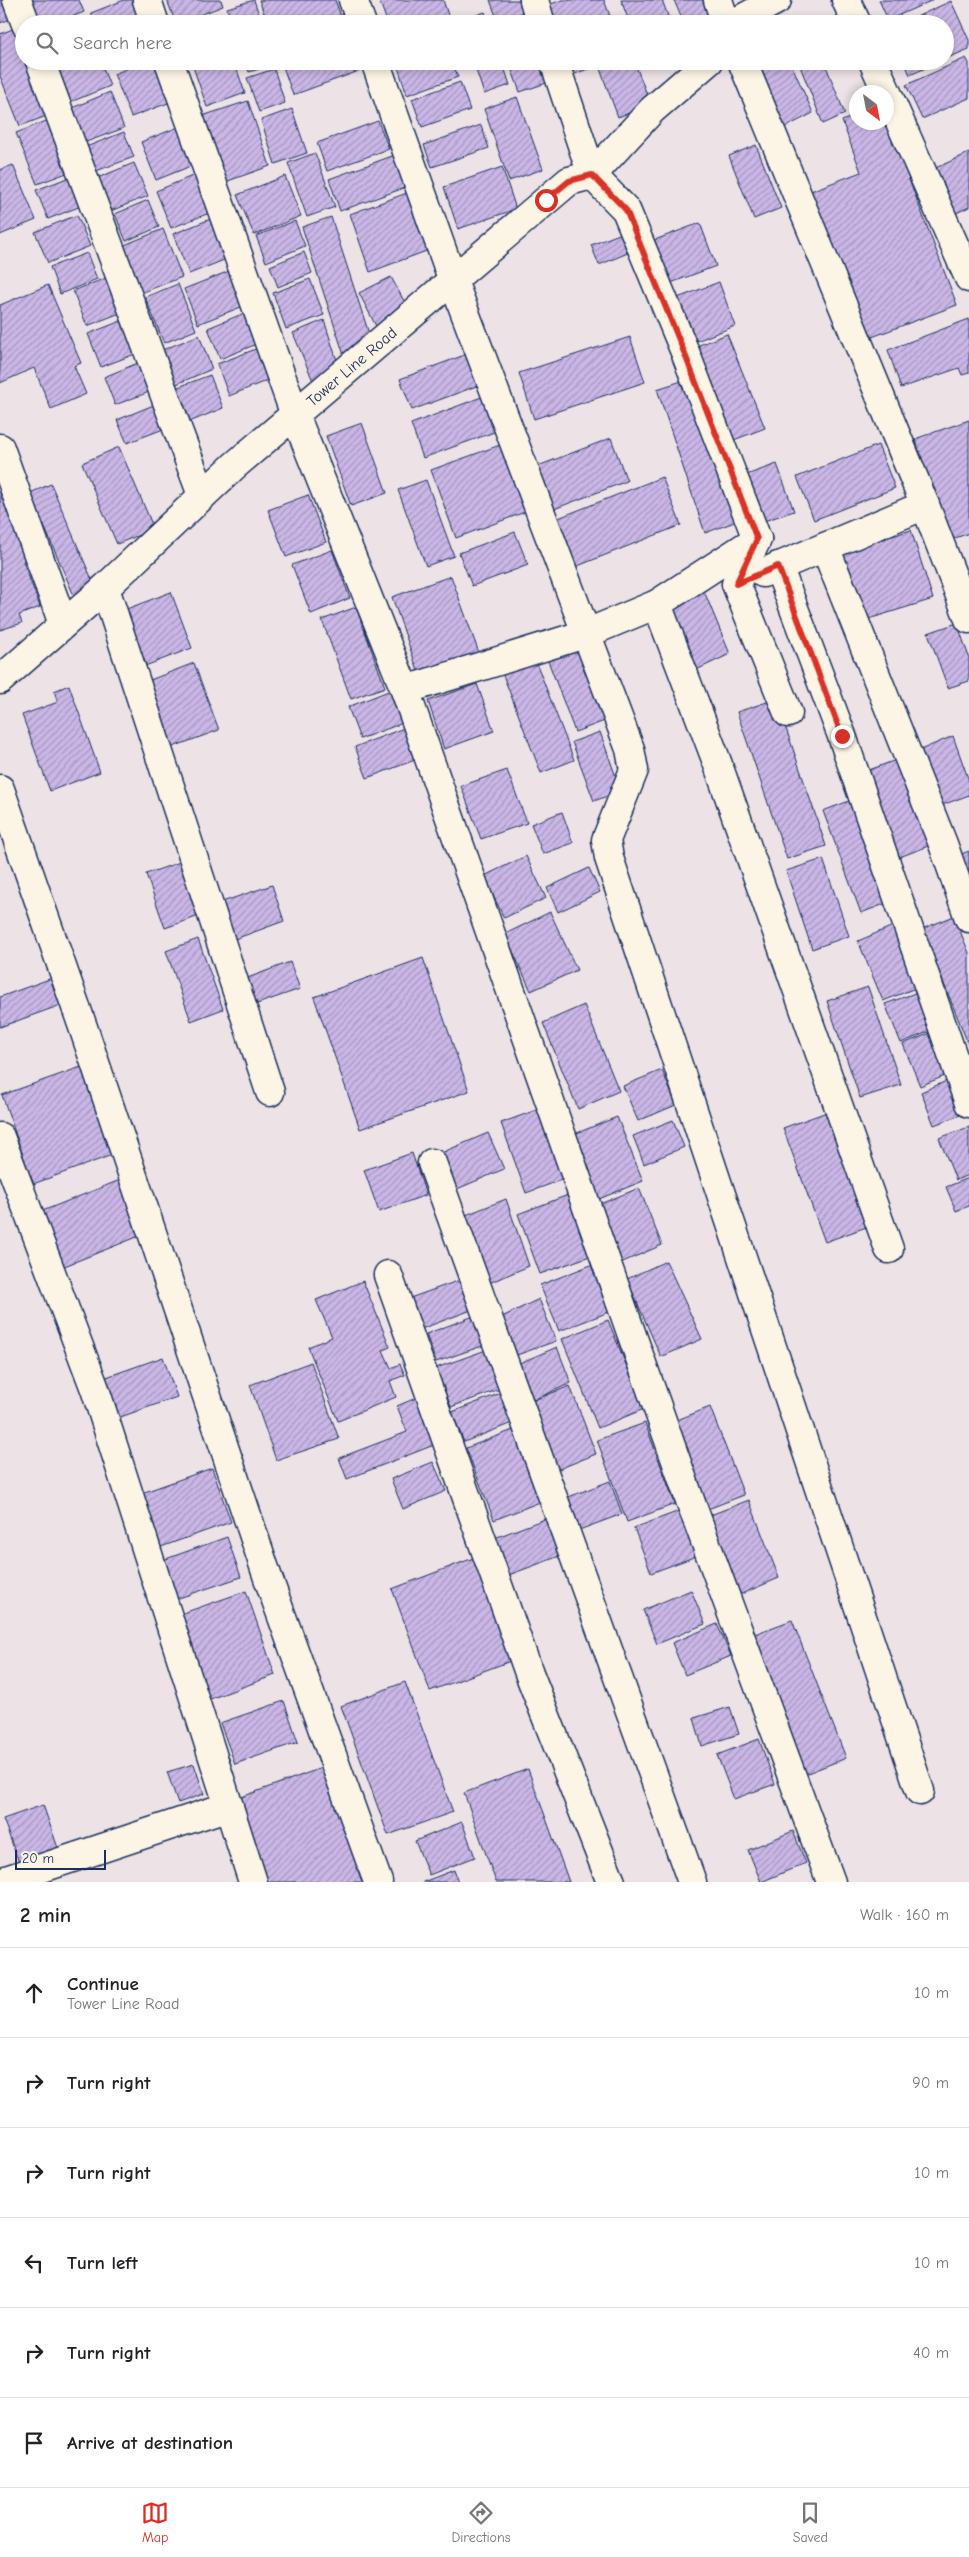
<!DOCTYPE html>
<html lang="en">
<head>
<meta charset="utf-8">
<style>
	:root { --surface:#fff; --page:#f2f2f2; --text:#202124; --muted:#757577; --line:#e0e0e0; --accent:#d93025 }
	body { margin:0; font-family:"Comic Neue",sans-serif; background:var(--page); color:var(--text) }
	.compass { position:absolute; left:849px; top:85px; width:45px; height:45px; border-radius:50%; background:var(--surface); box-shadow:0 2px 8px #0003; rotate:148deg }
	.scale { position:absolute; left:15px; bottom:12px; width:91px; box-sizing:border-box; padding-left:5px; border:2px solid #1b2f5e; border-top:0; font-size:14px; line-height:18px; white-space:nowrap; color:#1b2f5e; -webkit-text-stroke:4px #fcf5e5; paint-order:stroke }
	.stop { position:absolute; width:15px; height:15px; margin:-11px; border:4px solid #d93025; border-radius:50%; background:#fff }
	.stop.end { background:#d93025; border-color:#fff; box-shadow:0 1px 5px #0008 }
	.list { margin:0; padding:0; list-style:none }
	h2 { display:flex; justify-content:space-between; align-items:center; height:65px; margin:0; padding:0 20px; font-size:21px }
	h2 small { font-size:16px; font-weight:400; color:var(--muted) }
	.list li { display:grid; grid-template-columns:32px 1fr auto; gap:15px; align-items:center; box-sizing:border-box; height:90px; padding:0 20px; border-top:1px solid var(--line) }
	.list b { display:block; font-size:19px; white-space:nowrap }
	.list p { margin:0; font-size:16px; white-space:nowrap; color:var(--muted) }
	.list em { font-size:16px; font-style:normal; color:var(--muted) }
	.icon { flex:none; width:28px; height:28px; fill:none; stroke:currentColor; stroke-width:2; stroke-linecap:round; stroke-linejoin:round }
	.map { position:relative; flex:none; width:969px; height:1882px; overflow:hidden }
	.search { position:absolute; background:var(--surface); box-shadow:0 2px 8px #0003; left:15px; right:15px; top:15px; height:55px; display:flex; align-items:center; gap:12px; box-sizing:border-box; padding:0 18px; border-radius:28px; color:var(--muted); font-size:19px }
	.sheet { height:605px; background:var(--surface) }
	nav { display:flex; justify-content:space-around; align-items:center; box-sizing:border-box; height:70px; border-top:1px solid var(--line); background:var(--surface); font-size:14px; color:var(--muted) }
	nav a { display:grid; justify-items:center; gap:2px }
	nav .on { color:var(--accent) }
	.map>svg:first-child { display:block }
	.building { fill:url(#building-hatch); stroke:#1b2f5e }
	.lines { fill:none; stroke-linecap:round; stroke-linejoin:round }
	.street-casing { stroke:#1b2f5e; stroke-width:31 }
	.secondary-casing { stroke:#1b2f5e; stroke-width:31 }
	.street { stroke:#fcf5e5; stroke-width:28 }
	.secondary { stroke:#fcf5e5; stroke-width:28 }
	.route { stroke:#d93025; stroke-width:6 }
	.labels { text-anchor:middle; stroke-width:4; stroke-linejoin:round; paint-order:stroke }
	.street-label { font-size:16px; fill:#1b2f5e; stroke:#fcf5e5 }
</style>
</head>
<body>
<div class="map">
<svg width="969" height="1882" viewBox="0 0 969 1882">
	<defs>
		<pattern id="building-hatch" width="6" height="6" patternUnits="userSpaceOnUse" patternTransform="scale(1.25)"><rect width="6" height="6" fill="#cbb7e7"/><path d="M-1 1l2-2M0 6l6-6M5 7l2-2" fill="none" stroke="#a495be"/></pattern>
	</defs>
	<rect width="100%" height="100%" fill="#ede2e6"/>
	<filter id="ink" filterUnits="userSpaceOnUse"><feTurbulence type="fractalNoise" baseFrequency=".02" numOctaves="2"/><feDisplacementMap in="SourceGraphic" scale="10" xChannelSelector="R" yChannelSelector="G"/><feConvolveMatrix kernelMatrix="1 2 1 2 8 2 1 2 1" color-interpolation-filters="sRGB"/></filter>
	<g filter="url(#ink)">
		<g class="building">
			<polygon points="0,0 6,0 13,18 0,23"/>
			<polygon points="24,0 79,0 84,12 54,24 34,24"/>
			<polygon points="124,0 141,0 151,24 95,24 91,13"/>
			<polygon points="167,0 221,0 223,6 176,24"/>
			<polygon points="254,0 262,24 232,24 227,8"/>
			<polygon points="259,0 335,0 342,19 331,24 268,24"/>
			<polygon points="379,0 443,0 451,24 388,24"/>
			<polygon points="490,0 528,0 536,24 499,24"/>
			<polygon points="562,0 604,0 613,24 550,24 543,7"/>
			<polygon points="621,0 662,0 671,24 630,24"/>
			<polygon points="674,0 704,0 713,19 702,24 684,24"/>
			<polygon points="879,0 933,0 888,20"/>
			<polygon points="951,1 969,40 969,49 945,59 945,24 901,24"/>
			<polygon points="485,12 489,24 460,24 459,21"/>
			<polygon points="220,17 222,24 200,24"/>
			<polygon points="18,27 24,42 24,61 31,61 52,114 20,126 0,76 0,34"/>
			<polygon points="966,58 969,63 969,98 922,119 906,85"/>
			<polygon points="51,61 100,61 110,86 68,103"/>
			<polygon points="145,61 161,61 176,100 131,117 114,74"/>
			<polygon points="191,61 234,61 245,93 207,107"/>
			<polygon points="245,61 275,61 275,64 249,72"/>
			<polygon points="281,61 355,61 359,71 293,95"/>
			<polygon points="396,61 452,61 458,77 407,95"/>
			<polygon points="473,61 502,61 510,85 484,94"/>
			<polygon points="520,61 548,61 555,80 520,92 510,65"/>
			<polygon points="564,61 608,61 570,76"/>
			<polygon points="621,61 634,61 651,105 618,117 600,69"/>
			<polygon points="776,61 790,61 813,113 784,128 761,68"/>
			<polygon points="798,61 824,61 845,114 823,124"/>
			<polygon points="904,61 941,61 910,75"/>
			<polygon points="274,69 285,103 259,112 247,78"/>
			<polygon points="460,82 470,110 422,127 412,99"/>
			<polygon points="110,92 124,128 86,142 72,108"/>
			<polygon points="517,97 543,169 509,181 484,109"/>
			<polygon points="248,101 270,166 225,182 202,116"/>
			<polygon points="292,109 307,153 275,164 261,120"/>
			<polygon points="856,115 856,122 886,122 886,119 957,305 864,340 808,192 861,172 842,121"/>
			<polygon points="54,118 75,170 37,184 16,133"/>
			<polygon points="378,121 389,149 327,171 317,143"/>
			<polygon points="186,124 201,162 156,180 141,142"/>
			<polygon points="481,125 489,148 432,167 424,145"/>
			<polygon points="124,132 134,157 96,171 86,147"/>
			<polygon points="756,145 781,208 754,219 729,156"/>
			<polygon points="406,151 418,183 340,211 329,179"/>
			<polygon points="315,153 335,207 307,217 288,163"/>
			<polygon points="969,153 969,207 952,215 931,170"/>
			<polygon points="134,163 148,196 108,212 95,179"/>
			<polygon points="13,165 36,220 0,235 0,170"/>
			<polygon points="502,167 516,209 458,229 444,187"/>
			<polygon points="202,172 217,210 171,228 156,191"/>
			<polygon points="285,176 301,216 254,235 237,195"/>
			<polygon points="70,177 81,206 48,219 36,190"/>
			<polygon points="415,190 437,247 370,272 350,214"/>
			<polygon points="148,200 159,227 126,241 115,214"/>
			<polygon points="77,215 90,246 48,263 35,232"/>
			<polygon points="218,216 234,256 189,274 173,234"/>
			<polygon points="331,217 373,346 344,355 302,227"/>
			<polygon points="295,221 305,246 266,262 256,236"/>
			<polygon points="700,223 716,266 668,284 652,241"/>
			<polygon points="163,229 182,277 141,293 122,246"/>
			<polygon points="627,231 635,250 599,265 591,245"/>
			<polygon points="304,252 312,273 278,287 270,266"/>
			<polygon points="87,253 97,279 60,294 50,267"/>
			<polygon points="237,268 251,303 198,324 184,289"/>
			<polygon points="391,277 410,312 377,328 359,293"/>
			<polygon points="106,278 120,313 87,326 73,291"/>
			<polygon points="310,279 324,315 286,329 273,293"/>
			<polygon points="719,282 735,326 691,343 675,299"/>
			<polygon points="178,284 196,330 164,343 145,297"/>
			<polygon points="48,285 81,363 74,366 86,394 51,409 34,368 0,383 0,305"/>
			<polygon points="247,312 259,343 220,359 208,328"/>
			<polygon points="969,319 969,373 962,375 959,368 901,388 888,350"/>
			<polygon points="324,320 340,370 316,388 293,333"/>
			<polygon points="121,321 135,354 101,367 88,334"/>
			<polygon points="727,334 765,428 726,443 689,349"/>
			<polygon points="199,335 212,369 174,385 160,351"/>
			<polygon points="630,337 645,382 534,419 519,373"/>
			<polygon points="261,347 273,378 229,396 217,364"/>
			<polygon points="470,353 482,384 412,410 400,379"/>
			<polygon points="138,363 149,392 115,405 104,377"/>
			<polygon points="210,375 223,408 187,423 173,389"/>
			<polygon points="691,378 740,520 705,533 657,389"/>
			<polygon points="484,396 497,431 423,458 411,424"/>
			<polygon points="156,404 166,428 127,443 117,420"/>
			<polygon points="969,420 969,533 950,540 915,439"/>
			<polygon points="362,423 387,493 351,506 326,436"/>
			<polygon points="611,438 627,481 554,509 538,466"/>
			<polygon points="500,445 525,512 456,538 431,470"/>
			<polygon points="878,445 895,488 814,520 797,477"/>
			<polygon points="119,447 154,529 117,544 82,463"/>
			<polygon points="777,464 794,511 755,524 738,478"/>
			<polygon points="0,475 30,559 23,561 40,607 19,615 22,623 0,630"/>
			<polygon points="662,477 681,525 575,567 556,519"/>
			<polygon points="426,480 454,556 426,566 398,490"/>
			<polygon points="51,484 96,589 75,598 30,493"/>
			<polygon points="308,495 326,542 286,557 268,510"/>
			<polygon points="911,530 933,599 859,622 837,554"/>
			<polygon points="515,532 528,565 472,586 459,553"/>
			<polygon points="332,550 350,598 311,614 292,565"/>
			<polygon points="451,576 479,653 419,674 392,597"/>
			<polygon points="704,591 730,654 692,672 667,610"/>
			<polygon points="171,592 192,648 145,666 124,610"/>
			<polygon points="356,607 385,687 351,699 322,620"/>
			<polygon points="957,623 969,657 969,681 948,688 928,633"/>
			<polygon points="582,645 610,719 575,732 547,658"/>
			<polygon points="536,662 574,760 541,773 503,675"/>
			<polygon points="194,663 219,730 170,748 145,682"/>
			<polygon points="477,684 494,731 444,749 428,701"/>
			<polygon points="69,685 100,772 50,791 22,715 58,702 54,691"/>
			<polygon points="396,688 408,721 360,739 348,707"/>
			<polygon points="776,699 826,846 787,859 737,712"/>
			<polygon points="404,728 415,760 367,778 355,747"/>
			<polygon points="600,732 621,791 594,801 572,742"/>
			<polygon points="953,736 969,781 969,795 937,807 918,751"/>
			<polygon points="896,760 936,843 897,858 861,773"/>
			<polygon points="507,770 527,823 481,839 461,786"/>
			<polygon points="857,798 895,900 861,913 823,811"/>
			<polygon points="562,812 573,843 543,854 531,824"/>
			<polygon points="969,851 969,902 954,857"/>
			<polygon points="526,856 546,898 504,918 484,876"/>
			<polygon points="823,859 849,936 812,949 786,871"/>
			<polygon points="183,861 202,915 165,928 146,874"/>
			<polygon points="589,868 600,892 558,912 547,888"/>
			<polygon points="272,885 284,921 235,939 222,902"/>
			<polygon points="550,912 577,970 531,991 505,934"/>
			<polygon points="954,916 969,953 969,1046 922,929"/>
			<polygon points="893,926 918,987 883,1001 858,941"/>
			<polygon points="198,939 223,1009 191,1021 166,951"/>
			<polygon points="423,958 469,1091 360,1129 314,997"/>
			<polygon points="290,962 300,989 254,1005 245,979"/>
			<polygon points="52,978 61,1005 0,1027 0,997"/>
			<polygon points="868,987 901,1085 860,1098 827,1001"/>
			<polygon points="918,992 933,1030 901,1043 885,1004"/>
			<polygon points="584,1005 619,1091 578,1109 543,1023"/>
			<polygon points="936,1031 952,1073 920,1086 903,1044"/>
			<polygon points="81,1067 112,1155 33,1184 2,1095"/>
			<polygon points="662,1070 676,1105 638,1121 623,1086"/>
			<polygon points="949,1080 963,1114 934,1125 921,1092"/>
			<polygon points="539,1109 564,1179 526,1193 501,1123"/>
			<polygon points="827,1112 869,1226 825,1242 783,1128"/>
			<polygon points="617,1117 643,1181 594,1201 567,1137"/>
			<polygon points="673,1120 684,1147 644,1164 633,1136"/>
			<polygon points="969,1127 969,1175 956,1180 939,1138"/>
			<polygon points="488,1133 504,1169 457,1189 441,1153"/>
			<polygon points="412,1153 426,1195 379,1212 364,1170"/>
			<polygon points="969,1178 969,1206 956,1211 946,1187"/>
			<polygon points="120,1180 142,1235 57,1269 35,1214"/>
			<polygon points="639,1188 662,1245 618,1264 595,1206"/>
			<polygon points="568,1195 590,1256 540,1274 518,1214"/>
			<polygon points="506,1199 529,1266 489,1283 466,1215"/>
			<polygon points="666,1261 702,1339 661,1357 627,1279"/>
			<polygon points="591,1265 609,1312 559,1331 540,1285"/>
			<polygon points="463,1279 474,1309 421,1329 410,1298"/>
			<polygon points="363,1281 390,1347 383,1350 391,1368 400,1364 405,1375 390,1381 396,1397 338,1421 308,1347 332,1337 316,1300"/>
			<polygon points="539,1299 556,1341 514,1356 502,1317"/>
			<polygon points="474,1316 485,1345 436,1362 426,1334"/>
			<polygon points="608,1320 644,1409 598,1428 562,1339"/>
			<polygon points="557,1347 571,1383 529,1402 515,1365"/>
			<polygon points="486,1350 500,1389 451,1407 436,1368"/>
			<polygon points="163,1357 177,1397 112,1420 98,1380"/>
			<polygon points="311,1362 339,1439 276,1460 250,1385"/>
			<polygon points="570,1386 596,1454 554,1471 529,1402"/>
			<polygon points="501,1393 512,1423 464,1442 452,1412"/>
			<polygon points="416,1398 434,1445 347,1479 339,1458 407,1432 397,1406"/>
			<polygon points="710,1407 744,1495 700,1512 667,1424"/>
			<polygon points="645,1423 675,1504 627,1522 597,1440"/>
			<polygon points="513,1430 540,1502 494,1520 466,1448"/>
			<polygon points="433,1462 446,1491 403,1509 391,1479"/>
			<polygon points="212,1468 231,1522 158,1548 139,1494"/>
			<polygon points="610,1481 622,1514 571,1533 558,1501"/>
			<polygon points="749,1500 779,1578 739,1595 708,1516"/>
			<polygon points="682,1510 699,1555 651,1573 634,1528"/>
			<polygon points="550,1517 565,1554 506,1576 492,1539"/>
			<polygon points="227,1537 241,1577 176,1599 163,1560"/>
			<polygon points="476,1557 513,1660 430,1691 392,1589"/>
			<polygon points="691,1590 705,1624 657,1644 643,1610"/>
			<polygon points="246,1591 275,1675 202,1702 172,1617"/>
			<polygon points="792,1620 846,1758 805,1774 752,1635"/>
			<polygon points="717,1624 731,1656 685,1675 672,1643"/>
			<polygon points="405,1682 453,1812 388,1835 341,1706"/>
			<polygon points="284,1701 298,1742 235,1764 220,1723"/>
			<polygon points="730,1707 739,1734 702,1746 694,1718"/>
			<polygon points="759,1739 775,1784 734,1799 717,1755"/>
			<polygon points="194,1764 204,1794 178,1803 167,1772"/>
			<polygon points="327,1766 367,1882 266,1882 236,1799"/>
			<polygon points="528,1769 569,1882 496,1882 464,1793"/>
			<polygon points="43,1805 59,1851 20,1865 3,1819"/>
			<polygon points="462,1822 475,1857 429,1875 415,1841"/>
			<polygon points="793,1831 806,1863 761,1882 748,1850"/>
			<polygon points="454,1870 458,1882 423,1882"/>
		</g>
		<g class="lines">
			<defs>
				<g id="street">
					<polyline points="17,0 26,24"/>
					<polyline points="147,0 155,24"/>
					<polyline points="353,0 362,24"/>
					<polyline points="534,0 541,24"/>
					<polyline points="718,0 726,24"/>
					<polyline points="846,0 857,24"/>
					<polyline points="40,61 202,495"/>
					<polyline points="169,61 295,415 405,690 691,1503 831,1882"/>
					<polyline points="375,61 453,281 630,749 634,770 606,840 609,858 920,1791"/>
					<polyline points="554,61 592,175 626,210 685,352 757,539"/>
					<polyline points="742,61 925,505 969,619"/>
					<polyline points="873,61 969,278"/>
					<polyline points="0,448 63,624"/>
					<polyline points="825,547 943,844 969,918"/>
					<polyline points="778,566 842,736 969,1103"/>
					<polyline points="763,573 925,505"/>
					<polyline points="105,588 270,1092"/>
					<polyline points="657,604 717,762 889,1249"/>
					<polyline points="405,690 585,634 657,604 757,539 736,584 788,713"/>
					<polyline points="0,789 84,1030 268,1578 378,1882"/>
					<polyline points="0,1137 95,1389 253,1882"/>
					<polyline points="432,1163 692,1882"/>
					<polyline points="388,1275 529,1673 611,1882"/>
					<polyline points="0,1882 229,1806"/>
				</g>
				<g id="secondary">
					<polyline points="732,24 777,0"/>
					<path id="s1" d="M0,680L105,588L234,466L569,181L592,175L652,110L709,61"/>
				</g>
			</defs>
			<use href="#street" class="street-casing"/>
			<use href="#secondary" class="secondary-casing"/>
			<use href="#street" class="street"/>
			<use href="#secondary" class="secondary"/>
		</g>
	</g>
	<g class="lines" filter="url(#ink)">
		<polyline class="route" points="546,200 569,181 592,175 626,210 684,352 757,539 736,584 778,566 842,736"/>
	</g>
	<g class="labels">
		<g class="street-label">
			<text dy="6" stroke="none"><textPath href="#s1" startOffset="471">Tower Line Road</textPath></text>
		</g>
	</g>
</svg>
<svg class="compass" viewBox="-18 -18 36 36"><path d="M0-13l5 13h-10z" fill="#e53935"/><path d="M0 13l5-13h-10z" fill="#757577"/></svg>
<div class="scale">20 m</div>
<div class="stop" style="left:546px;top:200px"></div>
<div class="stop end" style="left:842px;top:736px"></div>
<div class="search"><svg class="icon" aria-label="search" viewBox="0 0 24 24"><circle cx="10" cy="10" r="6"/><path d="M15 15l6 6"/></svg>Search here</div>
</div>
<section class="sheet">
<h2>2 min<small>Walk · 160 m</small></h2>
<ul class="list">
<li><svg class="icon" aria-label="ahead" viewBox="0 0 24 24"><path d="M12 20V5M6 11l6-6 6 6"/></svg><div><b>Continue</b><p>Tower Line Road</p></div><em>10 m</em></li>
<li><svg class="icon" aria-label="right" viewBox="0 0 24 24"><path d="M7 20v-9h11M14 6l5 5-5 5"/></svg><div><b>Turn right</b></div><em>90 m</em></li>
<li><svg class="icon" aria-label="right" viewBox="0 0 24 24"><path d="M7 20v-9h11M14 6l5 5-5 5"/></svg><div><b>Turn right</b></div><em>10 m</em></li>
<li><svg class="icon" aria-label="left" viewBox="0 0 24 24"><path d="M17 20v-9H6M10 6l-5 5 5 5"/></svg><div><b>Turn left</b></div><em>10 m</em></li>
<li><svg class="icon" aria-label="right" viewBox="0 0 24 24"><path d="M7 20v-9h11M14 6l5 5-5 5"/></svg><div><b>Turn right</b></div><em>40 m</em></li>
<li><svg class="icon" aria-label="arrive" viewBox="0 0 24 24"><path d="M6 21V4h12l-3 4 3 4H6"/></svg><div><b>Arrive at destination</b></div></li>
</ul>
</section>
<nav>
<a class="on"><svg class="icon" aria-label="map" viewBox="0 0 24 24"><path d="M3 6l6-2 6 2 6-2v14l-6 2-6-2-6 2zM9 4v14M15 6v14"/></svg>Map</a>
<a><svg class="icon" aria-label="directions" viewBox="0 0 24 24"><path d="M12 3l9 9-9 9-9-9zM9 14v-3h6M13 9l2 2-2 2"/></svg>Directions</a>
<a><svg class="icon" aria-label="saved" viewBox="0 0 24 24"><path d="M7 4h10v16l-5-4-5 4z"/></svg>Saved</a>
</nav>
</body>
</html>
